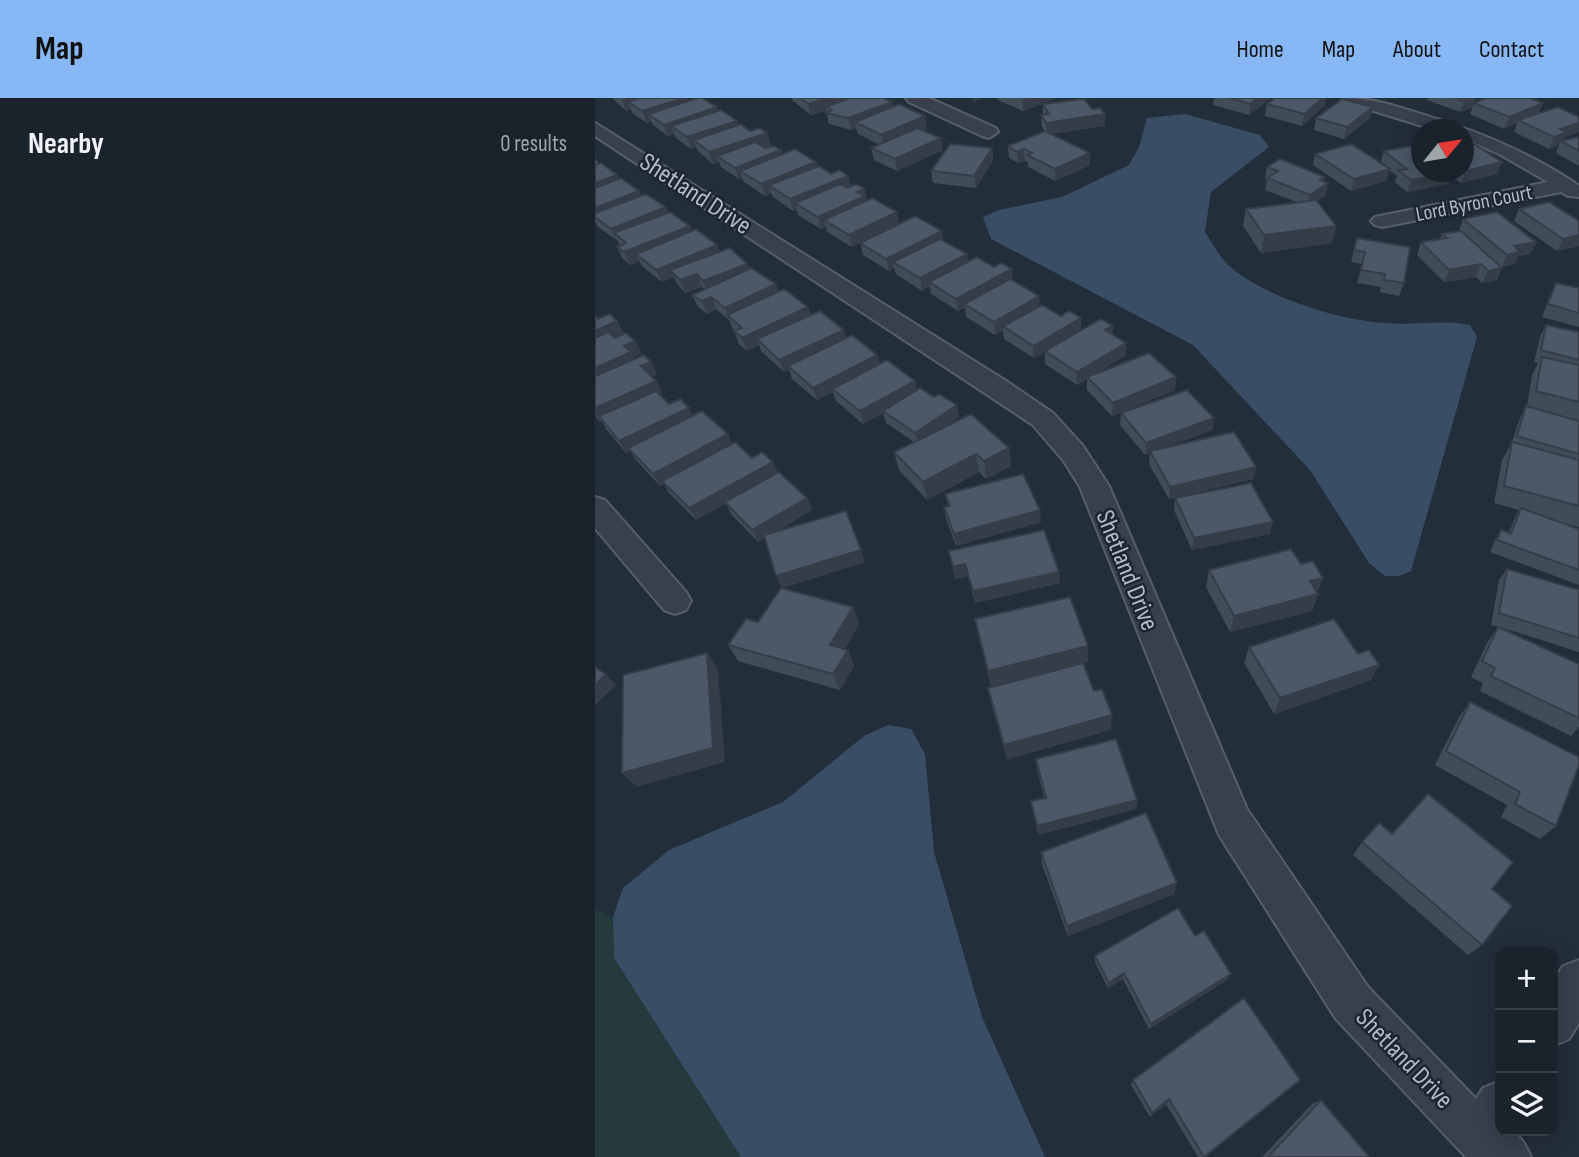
<!DOCTYPE html>
<html lang="en">
<head>
<meta charset="utf-8">
<style>
	:root { --surface:#1a222c; --page:#272f38; --text:#f1f3f6; --muted:#9fa4a9; --line:#383f48; --accent:#88b7f5 }
	body { margin:0; font-family:"Sofia Sans Condensed",sans-serif; background:var(--page); color:var(--text) }
	.controls { position:absolute; right:21px; bottom:21px; display:grid; overflow:hidden; border-radius:14px; box-shadow:0 4px 18px #0003 }
	.controls button { width:63px; height:63px; display:grid; place-items:center; padding:0; border:0; border-bottom:2px solid var(--line); background:var(--surface); color:var(--text); font:35px sans-serif }
	.compass { position:absolute; left:816px; top:21px; width:63px; height:63px; border-radius:50%; background:var(--surface); box-shadow:0 4px 18px #0003; rotate:60deg }
	.list { margin:0; padding:0; list-style:none }
	h2 { display:flex; justify-content:space-between; align-items:center; height:91px; margin:0; padding:0 28px; font-size:30px }
	h2 small { font-size:23px; font-weight:400; color:var(--muted) }
	.icon { flex:none; width:38px; height:38px; fill:none; stroke:currentColor; stroke-width:2; stroke-linecap:round; stroke-linejoin:round }
	.map { position:relative; flex:none; width:984px; height:1059px; overflow:hidden }
	header { display:flex; align-items:center; gap:42px; box-sizing:border-box; height:98px; padding:0 35px; background:var(--accent); color:#111 }
	header strong { font-size:33px }
	nav { display:flex; gap:38px; margin-inline-start:auto; font-size:24px }
	main { display:flex }
	aside { flex:1; background:var(--surface) }
	.map>svg:first-child { display:block }
	.green { fill:#253a3c }
	.water { fill:#394d64 }
	.lines { fill:none; stroke-linecap:round; stroke-linejoin:round }
	.minor-casing { stroke:#555e69; stroke-width:4 }
	.minor { fill:#37404b; fill-rule:evenodd }
	.wall { fill:#414c59 }
	.shaded-wall { fill:#353e48 }
	.building { fill:#4c5867; stroke:#353e48; stroke-width:2 }
	.labels { text-anchor:middle; stroke-width:5; stroke-linejoin:round; paint-order:stroke }
	.far-street-label { font-size:21px; fill:#b2bbc7; stroke:#1c2530 }
	.street-label { font-size:26px; fill:#b2bbc7; stroke:#1c2530 }
</style>
</head>
<body>
<header>
<strong>Map</strong>
<nav><a>Home</a><a>Map</a><a>About</a><a>Contact</a></nav>
</header>
<main>
<aside>
<h2>Nearby<small>0 results</small></h2>
<ul class="list">
</ul>
</aside>
<div class="map">
<svg width="984" height="1059" viewBox="0 0 984 1059">
	<rect width="100%" height="100%" fill="#232e3b"/>
	<polygon class="green" points="0,811 18,819 19,860 146,1059 0,1059"/>
	<g class="water">
		<path d="M590,16L665,37L674,49L616,94L610,134C618,146 627,164 639,172C675,200 744,222 789,225C819,228 844,221 875,227L882,239L816,473L804,478H790L774,465L715,372L598,247L396,141L388,119L404,112L467,99L534,67L544,49L552,20Z"/>
		<polygon points="293,627 316,631 330,656 339,754 387,919 450,1059 146,1059 19,860 18,819 28,790 74,752 188,704 269,638"/>
	</g>
	<g class="lines">
		<defs>
			<g id="minor">
				<polygon points="311,0 334,0 401,30 403,34 394,40 387,38 314,4"/>
				<path d="M747,0C777,0 798,7 826,16C880,32 929,52 977,83L984,88V99L973,98L966,94L787,129L780,127L776,123L780,119L953,84L906,57L869,40V32H840L750,4Z"/>
				<path d="M0,25L411,283L458,315L488,348L514,388L652,711L773,889L881,1001L888,990L905,983V1033C924,1033 929,1043 936,1059H871L741,921L624,737L485,389L468,362L438,327L0,38Z"/>
				<polygon points="0,399 10,402 91,494 96,503 91,512 80,516 69,512 0,430"/>
				<polygon points="984,862 984,925 974,941 958,948 958,885 968,868"/>
			</g>
		</defs>
		<use href="#minor" class="minor-casing"/>
		<use href="#minor" class="minor"/>
	</g>
	<g class="wall">
		<polygon points="18,0 92,0 93,3 123,13 176,47 168,49 170,50 186,52 187,56 223,68 236,76 253,78 256,88 272,103 304,126 348,142 373,164 418,183 445,208 466,218 486,220 486,233 518,228 518,237 531,257 499,277 580,292 517,318 492,292 492,281 482,287 450,266 450,254 439,260 409,241 408,232 400,237 371,219 370,210 363,213 336,196 335,188 327,193 301,176 299,170 294,173 268,157 265,145 257,149 232,134 231,129 226,131 203,117 202,112 198,113 178,99 176,95 170,98 149,84 147,80 144,81 126,69 124,64 118,66 103,53 101,49 96,51 81,40 79,36 73,38 58,27 56,23 52,25 37,15 36,11 31,13 19,2"/>
		<polygon points="197,0 289,0 298,9 332,30 327,32 348,52 302,73 279,62 276,50 285,47 263,36 261,30 256,32 234,26 231,13 216,17 198,3"/>
		<polygon points="403,0 461,0 428,13 403,2"/>
		<polygon points="619,0 676,0 654,17 618,7"/>
		<polygon points="680,0 731,0 729,8 707,28 670,18 672,6"/>
		<polygon points="833,0 880,0 877,9 865,14 832,2"/>
		<polygon points="879,5 944,15 984,19 984,34 970,39 969,42 984,39 984,68 961,55 964,47 954,51 919,34 922,25 909,31 875,16"/>
		<polygon points="448,6 510,28 455,36 495,55 495,67 460,83 433,69 433,64 430,63 423,65 414,60 413,48 450,34 447,29 446,17 448,17"/>
		<polygon points="778,9 775,20 749,41 719,32 721,20"/>
		<polygon points="869,49 907,64 902,76 866,85 856,78 853,86 812,94 800,84 802,78 794,72 791,83 756,93 718,67 720,56 791,69 786,64 789,53 827,74 869,74"/>
		<polygon points="397,50 398,62 381,90 338,85 336,73"/>
		<polygon points="0,60 4,66 22,77 24,81 44,93 46,97 95,128 97,133 125,154 152,166 154,171 183,194 213,209 215,217 251,240 282,257 285,266 320,283 322,292 362,307 364,319 347,330 414,350 416,368 391,381 384,374 332,402 304,372 299,354 319,344 291,325 288,315 268,326 241,303 238,294 222,302 197,281 194,272 189,274 166,253 164,247 152,253 144,246 139,233 141,233 137,230 134,222 121,211 112,216 103,209 97,197 109,191 107,189 90,195 81,184 79,179 67,184 47,168 44,163 35,167 28,161 22,149 25,148 23,143 3,129 0,123"/>
		<polygon points="672,69 729,83 731,97 721,103 741,128 737,145 666,155 648,128 651,111 702,104 670,92 672,82 670,81"/>
		<polygon points="924,111 984,123 984,148 962,153 919,123"/>
		<polygon points="868,121 941,144 935,156 923,158 920,166 907,169 902,182 887,185 881,179 849,184 822,157 826,144 845,141 847,136 864,133"/>
		<polygon points="762,140 809,185 804,198 785,194 786,189 762,185 767,166 756,164"/>
		<polygon points="961,185 984,190 984,229 947,219 955,197"/>
		<polygon points="0,217 3,221 22,223 29,236 19,240 40,243 46,255 38,259 40,261 56,264 62,276 57,279 61,283 67,295 64,296 74,306 94,310 98,318 157,360 183,375 212,400 217,412 179,435 270,464 187,490 181,478 170,440 163,444 136,416 131,405 101,422 74,395 69,386 65,388 41,362 35,353 31,355 11,331 7,323 5,324 0,318"/>
		<polygon points="951,227 984,234 984,429 962,423 984,431 984,487 895,454 899,444 906,432 914,435 919,422 924,412 899,405 907,362 917,344 925,320 932,308 937,277 943,265 939,264 945,239"/>
		<polygon points="526,315 619,320 617,332 568,350 661,369 658,381 574,401 554,366 555,355 550,357 525,327"/>
		<polygon points="350,396 446,424 361,448 351,421 349,409 353,408"/>
		<polygon points="580,400 675,436 597,452 579,412"/>
		<polygon points="354,453 465,485 380,505 373,478 360,481"/>
		<polygon points="706,466 723,496 717,513 635,534 611,489 614,472"/>
		<polygon points="912,471 984,492 984,554 905,529 984,566 984,629 976,638 885,593 888,585 876,579 892,545 903,529 896,527 904,482"/>
		<polygon points="258,509 264,526 250,551 253,552 259,568 245,592 143,563 133,547 163,524"/>
		<polygon points="380,521 493,564 488,565 499,593 516,632 412,661 396,605 393,590 462,572 396,588 383,537"/>
		<polygon points="654,549 763,556 784,567 776,582 679,616 649,565"/>
		<polygon points="875,604 961,728 945,741 906,719 912,707 840,667 864,619"/>
		<polygon points="441,661 542,702 541,711 443,737 436,703 449,700 442,671"/>
		<polygon points="797,736 897,791 887,847 873,857 758,757 767,744"/>
		<polygon points="446,754 579,796 473,838 447,766"/>
		<polygon points="600,838 632,882 554,931 528,881 513,890 500,864 500,858"/>
		<polygon points="649,900 609,1059 603,1059 571,1006 555,1019 536,987 538,982"/>
		<polygon points="726,1002 774,1059 667,1059 717,1006"/>
	</g>
	<g class="shaded-wall">
		<polygon points="31,0 69,0 33,4 36,11 31,13 27,2"/>
		<polygon points="89,0 92,0 95,10 53,16 56,23 52,25 47,13"/>
		<polygon points="233,0 268,0 231,9 231,13 216,17 213,6"/>
		<polygon points="378,0 388,0 378,4"/>
		<polygon points="433,0 461,0 428,13 427,2"/>
		<polygon points="663,0 676,0 654,17 655,6"/>
		<polygon points="728,0 731,0 729,8 707,28 709,16"/>
		<polygon points="870,0 880,0 877,9 865,14"/>
		<polygon points="297,4 299,15 260,24 261,30 256,32 253,20"/>
		<polygon points="948,5 943,17 923,22 922,25 909,31 914,19"/>
		<polygon points="122,9 126,21 76,28 79,36 73,38 69,27"/>
		<polygon points="778,9 775,20 749,41 752,29"/>
		<polygon points="510,16 510,28 452,36 451,25"/>
		<polygon points="330,18 332,30 289,48 286,37"/>
		<polygon points="142,23 146,34 99,42 101,49 96,51 92,39"/>
		<polygon points="984,25 984,34 970,39 968,44 966,43 964,47 954,51 959,39 965,31"/>
		<polygon points="172,35 176,47 129,62 122,58 124,64 118,66 114,54"/>
		<polygon points="346,40 348,52 302,73 300,61"/>
		<polygon points="397,50 398,62 381,90 379,78"/>
		<polygon points="429,51 430,63 423,65 422,54"/>
		<polygon points="186,52 190,64 145,73 147,80 144,81 140,70"/>
		<polygon points="495,55 495,67 460,83 460,71"/>
		<polygon points="221,64 224,75 174,87 176,95 170,98 166,86"/>
		<polygon points="907,64 902,76 866,85 871,73"/>
		<polygon points="795,71 791,83 756,93 759,81"/>
		<polygon points="857,75 853,86 812,94 816,82"/>
		<polygon points="22,77 27,89 0,99 0,85"/>
		<polygon points="253,78 256,90 200,105 202,112 198,113 195,101"/>
		<polygon points="730,79 728,88 733,85 731,97 712,109 715,97 725,82"/>
		<polygon points="270,91 272,103 229,122 231,129 226,131 223,119 262,94"/>
		<polygon points="44,93 50,105 0,118 0,110"/>
		<polygon points="71,109 76,121 19,135 22,143 16,131"/>
		<polygon points="302,114 304,126 257,149 254,137"/>
		<polygon points="95,128 99,140 41,156 44,163 35,167 29,154"/>
		<polygon points="741,128 737,145 666,155 669,137"/>
		<polygon points="347,133 349,145 298,164 299,170 294,173 291,161"/>
		<polygon points="984,137 984,148 962,153 968,141"/>
		<polygon points="941,144 935,156 923,158 920,166 907,169 912,157 919,148"/>
		<polygon points="122,147 127,159 75,172 79,179 67,184 61,172"/>
		<polygon points="372,156 374,168 334,184 335,188 327,193 325,180"/>
		<polygon points="152,166 156,179 113,195 108,183"/>
		<polygon points="886,166 881,179 849,184 854,172"/>
		<polygon points="907,170 902,182 887,185 893,173"/>
		<polygon points="417,171 418,183 369,206 370,210 363,213 361,201"/>
		<polygon points="102,176 107,189 90,195 85,182"/>
		<polygon points="181,186 185,198 134,218 130,210"/>
		<polygon points="444,198 445,210 408,228 408,232 400,237 399,224"/>
		<polygon points="116,199 121,211 112,216 107,203"/>
		<polygon points="213,209 217,221 162,241 164,247 152,253 147,240"/>
		<polygon points="486,220 486,233 439,260 438,248"/>
		<polygon points="22,223 29,236 0,248 0,233"/>
		<polygon points="518,228 518,240 510,232"/>
		<polygon points="249,232 252,245 193,268 194,272 189,274 184,262"/>
		<polygon points="40,243 46,255 38,259 42,266 0,286 0,270 29,248"/>
		<polygon points="531,245 531,257 482,287 482,274"/>
		<polygon points="282,257 285,269 237,291 238,294 222,302 218,290"/>
		<polygon points="56,264 62,276 53,281 46,268"/>
		<polygon points="581,279 580,292 517,318 518,305"/>
		<polygon points="61,283 67,295 7,323 4,318 7,323 5,324 0,315 0,310"/>
		<polygon points="320,283 323,296 288,313 288,315 268,326 265,313"/>
		<polygon points="362,307 364,319 323,347 320,335"/>
		<polygon points="94,310 100,322 33,350 35,353 31,355 24,343"/>
		<polygon points="619,320 617,332 556,355 555,353 555,355 550,357 551,345"/>
		<polygon points="133,336 138,349 67,383 69,386 65,388 58,376"/>
		<polygon points="414,350 416,368 391,381 389,363"/>
		<polygon points="381,356 384,374 332,402 328,384"/>
		<polygon points="178,364 183,376 101,422 94,410"/>
		<polygon points="661,369 658,381 574,401 575,389"/>
		<polygon points="212,400 217,412 163,444 157,432"/>
		<polygon points="445,412 446,424 361,448 359,436"/>
		<polygon points="678,424 675,436 597,452 599,440"/>
		<polygon points="266,452 270,464 187,490 181,478"/>
		<polygon points="370,466 373,478 360,481 358,469"/>
		<polygon points="464,474 465,485 380,505 378,493"/>
		<polygon points="728,480 722,496 715,483"/>
		<polygon points="723,496 717,513 635,534 639,518"/>
		<polygon points="258,509 264,526 242,563 235,547"/>
		<polygon points="493,548 493,564 396,588 393,573"/>
		<polygon points="253,552 259,568 245,592 238,576"/>
		<polygon points="112,555 123,571 130,664 42,689 27,675"/>
		<polygon points="784,567 776,582 679,616 685,600"/>
		<polygon points="11,576 21,587 0,607 0,587"/>
		<polygon points="517,617 516,632 412,661 409,647"/>
		<polygon points="542,702 541,711 443,737 442,728"/>
		<polygon points="582,785 579,796 473,838 472,828"/>
		<polygon points="529,875 528,881 513,890 514,885"/>
		<polygon points="636,876 632,882 554,931 556,926"/>
		<polygon points="574,1001 571,1006 555,1019 557,1015"/>
	</g>
	<g class="building">
		<polygon points="45,0 89,0 47,13 33,4"/>
		<polygon points="103,0 107,0 122,9 69,27 53,16"/>
		<polygon points="206,0 233,0 213,6"/>
		<polygon points="255,0 289,0 297,4 253,20 231,15 237,12 231,9"/>
		<polygon points="635,0 663,0 655,6"/>
		<polygon points="680,0 728,0 709,16 672,6"/>
		<polygon points="860,0 875,0 869,3"/>
		<polygon points="892,0 935,0 948,5 914,19 879,5"/>
		<polygon points="489,1 497,11 505,10 510,16 451,25 446,17 454,16 448,6"/>
		<polygon points="747,1 778,9 752,29 721,20"/>
		<polygon points="304,6 330,18 286,37 260,24"/>
		<polygon points="963,9 984,19 984,25 965,31 972,34 959,39 923,22"/>
		<polygon points="126,12 142,23 92,39 76,28"/>
		<polygon points="146,26 155,33 165,30 172,35 114,54 99,42"/>
		<polygon points="322,30 346,40 300,61 276,50"/>
		<polygon points="450,33 495,55 460,71 432,57 437,55 429,51 422,54 413,48"/>
		<polygon points="984,39 984,53 966,43"/>
		<polygon points="160,44 170,50 179,48 186,52 140,70 122,58"/>
		<polygon points="355,46 397,50 379,78 336,73"/>
		<polygon points="756,46 795,71 759,81 720,56"/>
		<polygon points="879,46 907,64 871,73 869,72 869,49"/>
		<polygon points="821,47 827,51 827,74 856,74 857,75 816,82 803,72 812,71 789,53"/>
		<polygon points="200,51 221,64 166,86 145,73"/>
		<polygon points="685,61 730,79 725,82 733,85 715,97 672,80 683,73 672,69"/>
		<polygon points="6,65 22,77 0,85 0,67"/>
		<polygon points="224,68 236,76 244,72 253,78 195,101 174,87"/>
		<polygon points="26,80 44,93 0,110 0,90"/>
		<polygon points="245,86 252,90 261,86 270,91 262,94 270,98 223,119 200,105"/>
		<polygon points="51,96 71,109 16,131 0,119 0,115"/>
		<polygon points="277,100 302,114 254,137 229,122"/>
		<polygon points="721,102 741,128 669,137 651,111"/>
		<polygon points="954,104 984,123 984,137 968,141 924,111"/>
		<polygon points="75,114 95,128 29,154 22,149 31,145 19,135"/>
		<polygon points="902,114 941,144 919,148 925,154 912,157 868,121"/>
		<polygon points="320,118 347,133 291,161 265,145"/>
		<polygon points="101,131 122,147 61,172 41,156"/>
		<polygon points="866,133 907,170 893,173 886,166 854,172 826,144 852,140 847,136"/>
		<polygon points="762,140 815,149 809,185 789,182 790,176 766,172 770,154 759,152"/>
		<polygon points="345,141 372,156 325,180 298,164"/>
		<polygon points="135,150 152,166 108,183 102,176 85,182 75,172"/>
		<polygon points="382,159 399,169 406,165 417,171 361,201 334,184"/>
		<polygon points="156,170 181,186 130,210 116,199 107,203 97,197"/>
		<polygon points="415,181 444,198 399,224 369,206"/>
		<polygon points="961,185 984,190 984,215 953,206"/>
		<polygon points="189,191 213,209 147,240 139,233 147,230 132,217"/>
		<polygon points="447,207 466,218 474,213 486,220 438,248 408,228"/>
		<polygon points="225,213 249,232 184,262 162,241"/>
		<polygon points="15,216 22,223 0,233 0,217 3,221"/>
		<polygon points="506,221 518,228 510,232 531,245 482,274 450,253"/>
		<polygon points="951,227 984,234 984,262 946,252"/>
		<polygon points="13,234 20,240 31,235 40,243 29,248 36,254 0,270 0,240"/>
		<polygon points="257,237 282,257 218,290 193,268"/>
		<polygon points="554,255 581,279 518,305 492,279"/>
		<polygon points="49,257 56,264 46,268 61,283 0,310 0,278"/>
		<polygon points="947,259 984,267 984,304 941,293"/>
		<polygon points="292,262 320,283 265,313 237,291"/>
		<polygon points="325,290 339,299 344,296 362,307 320,335 288,313"/>
		<polygon points="592,292 619,320 551,345 526,315"/>
		<polygon points="61,293 74,306 86,301 94,310 24,343 4,318"/>
		<polygon points="931,308 984,323 984,356 922,338"/>
		<polygon points="107,313 133,336 58,376 33,350"/>
		<polygon points="376,316 414,350 389,363 381,356 328,384 299,354"/>
		<polygon points="639,334 661,369 575,389 555,353"/>
		<polygon points="140,344 157,360 167,354 178,364 94,410 67,383"/>
		<polygon points="917,344 984,362 984,408 909,388"/>
		<polygon points="184,374 212,400 157,432 130,404"/>
		<polygon points="428,376 445,412 359,436 349,409 355,408 350,396"/>
		<polygon points="656,385 678,424 599,440 580,400"/>
		<polygon points="926,410 984,431 984,472 902,442 906,432 916,436"/>
		<polygon points="251,413 266,452 181,478 169,437"/>
		<polygon points="449,432 464,474 378,493 370,466 358,469 354,453"/>
		<polygon points="696,451 706,466 718,463 728,480 715,483 723,496 639,518 614,472"/>
		<polygon points="912,471 984,492 984,540 904,515"/>
		<polygon points="186,490 258,509 235,547 253,552 238,576 133,547 151,521 163,524"/>
		<polygon points="475,499 493,548 393,573 380,521"/>
		<polygon points="739,521 763,556 774,552 784,567 685,600 654,549"/>
		<polygon points="903,529 984,566 984,620 896,578 900,570 887,563"/>
		<polygon points="112,555 118,650 27,675 28,577"/>
		<polygon points="488,565 499,593 507,591 517,617 409,647 393,590"/>
		<polygon points="0,569 11,576 0,587"/>
		<polygon points="875,604 984,659 984,667 961,728 920,706 925,694 851,653"/>
		<polygon points="521,641 542,702 442,728 436,703 451,700 441,661"/>
		<polygon points="833,696 918,764 897,791 917,808 887,847 767,744 784,725 797,736"/>
		<polygon points="551,715 582,785 472,828 446,754"/>
		<polygon points="583,810 600,838 609,833 636,876 556,926 529,875 514,885 500,858"/>
		<polygon points="649,900 705,982 609,1059 574,1001 557,1015 538,982"/>
		<polygon points="726,1002 774,1059 673,1059"/>
	</g>
	<g class="labels">
		<g class="far-street-label">
			<text transform="translate(879 105) rotate(-11)" y="7">Lord Byron Court</text>
		</g>
		<g class="street-label">
			<text transform="translate(101 95) rotate(33)" y="9">Shetland Drive</text>
			<text transform="translate(533 472) rotate(68)" y="9">Shetland Drive</text>
			<text transform="translate(810 960) rotate(46)" y="9">Shetland Drive</text>
		</g>
	</g>
</svg>
<div class="controls">
<button>+</button>
<button>−</button>
<button><svg class="icon" aria-label="layers" viewBox="0 0 24 24"><path d="M12 4l9 5-9 5-9-5zM3 14l9 5 9-5"/></svg></button>
</div>
<svg class="compass" viewBox="-18 -18 36 36"><path d="M0-13l5 13h-10z" fill="#e53935"/><path d="M0 13l5-13h-10z" fill="#9fa4a9"/></svg>
</div>
</main>
</body>
</html>
